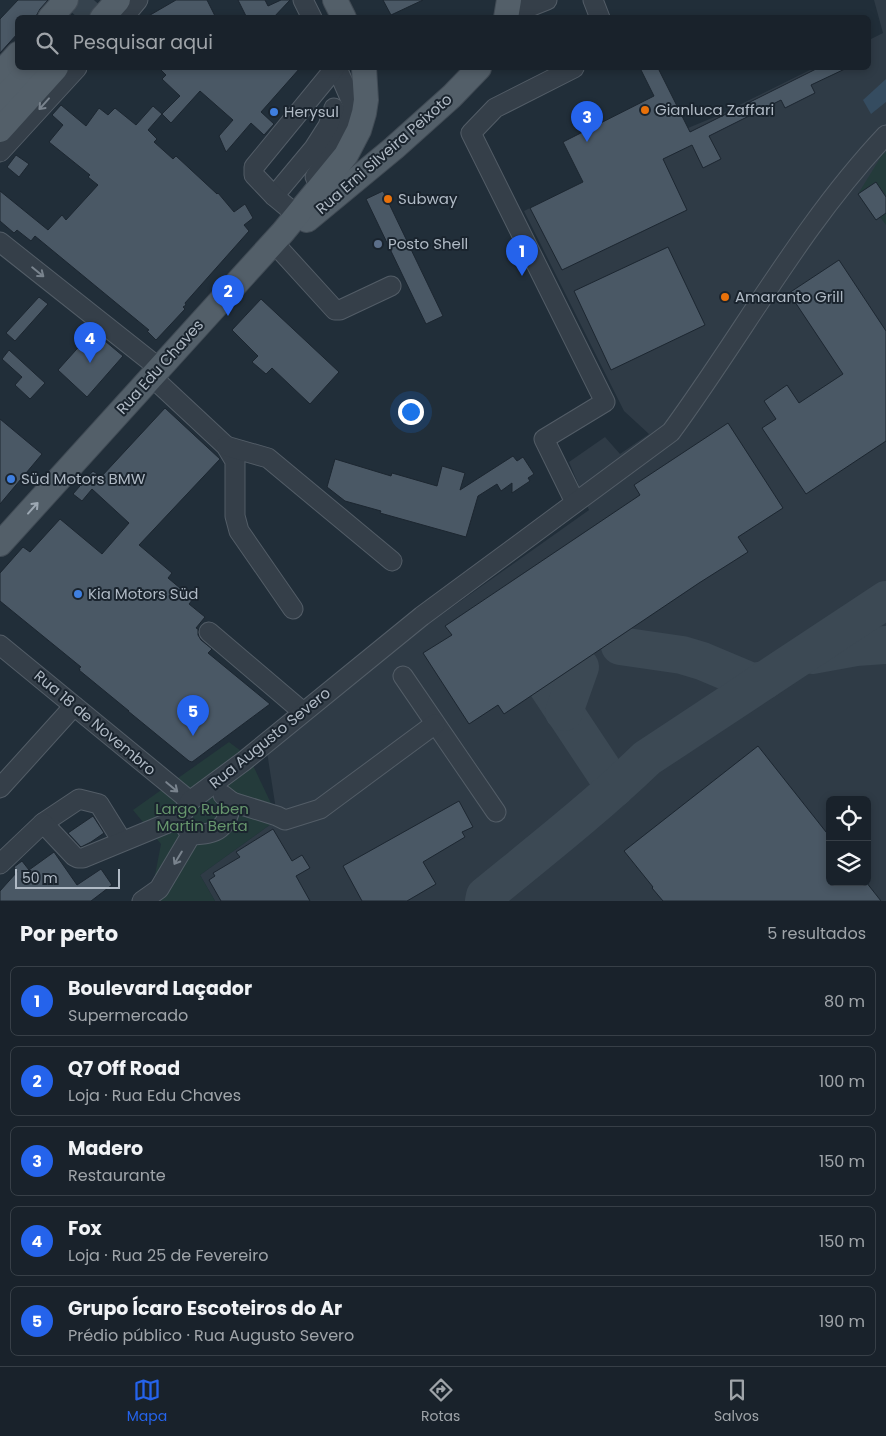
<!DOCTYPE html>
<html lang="pt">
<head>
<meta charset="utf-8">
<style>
	:root { --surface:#19222b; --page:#222a33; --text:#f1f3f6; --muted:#9fa4a9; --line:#373f47; --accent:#2563eb }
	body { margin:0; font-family:Poppins,sans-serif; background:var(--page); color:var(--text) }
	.controls { position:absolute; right:15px; bottom:15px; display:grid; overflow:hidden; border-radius:8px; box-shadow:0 2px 8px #0003 }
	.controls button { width:45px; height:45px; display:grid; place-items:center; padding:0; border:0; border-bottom:1px solid var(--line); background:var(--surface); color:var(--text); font:25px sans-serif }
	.scale { position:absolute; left:15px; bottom:12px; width:105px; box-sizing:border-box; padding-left:5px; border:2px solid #b0bac5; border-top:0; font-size:14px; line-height:18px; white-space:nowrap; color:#b0bac5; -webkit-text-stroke:4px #1a242e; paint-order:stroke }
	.you { position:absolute; left:410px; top:411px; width:18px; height:18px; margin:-12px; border:4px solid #fff; border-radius:50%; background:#1a73e8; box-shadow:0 0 0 8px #1a73e833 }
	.badge { display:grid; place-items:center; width:32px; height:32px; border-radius:50%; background:var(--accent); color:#fff; font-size:16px; font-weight:700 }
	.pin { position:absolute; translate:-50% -41px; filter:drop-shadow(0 1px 2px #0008) }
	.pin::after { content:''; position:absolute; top:26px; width:18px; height:15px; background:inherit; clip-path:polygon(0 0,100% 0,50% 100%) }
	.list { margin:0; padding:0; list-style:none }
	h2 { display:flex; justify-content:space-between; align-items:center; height:65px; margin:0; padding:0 20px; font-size:21px }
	h2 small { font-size:16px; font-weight:400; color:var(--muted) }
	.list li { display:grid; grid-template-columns:32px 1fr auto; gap:15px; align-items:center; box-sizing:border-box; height:70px; margin:0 10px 10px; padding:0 10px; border:1px solid var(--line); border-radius:8px }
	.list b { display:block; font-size:19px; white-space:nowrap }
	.list p { margin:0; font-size:16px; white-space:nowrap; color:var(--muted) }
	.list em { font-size:16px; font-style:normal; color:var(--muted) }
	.icon { flex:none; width:28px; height:28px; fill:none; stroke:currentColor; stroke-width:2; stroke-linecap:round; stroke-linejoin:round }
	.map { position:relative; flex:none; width:886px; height:901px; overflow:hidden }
	.search { position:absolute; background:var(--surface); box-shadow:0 2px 8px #0003; left:15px; right:15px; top:15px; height:55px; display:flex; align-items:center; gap:12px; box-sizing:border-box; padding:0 18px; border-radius:8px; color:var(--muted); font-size:19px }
	.sheet { height:465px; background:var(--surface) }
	nav { display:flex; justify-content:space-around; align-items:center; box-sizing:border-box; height:70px; border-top:1px solid var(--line); background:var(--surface); font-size:14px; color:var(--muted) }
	nav a { display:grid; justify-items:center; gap:2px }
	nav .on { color:var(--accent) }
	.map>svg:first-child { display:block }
	.airport { fill:#2f3b46; fill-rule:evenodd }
	.green { fill:#243b3b }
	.water { fill:#354c60 }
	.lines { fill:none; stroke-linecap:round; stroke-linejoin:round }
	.taxiway { stroke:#3c4954; stroke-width:38 }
	.building { fill:#4a5865; stroke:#1c2630 }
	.major-tunnel { stroke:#36434e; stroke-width:24; stroke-dasharray:24 12; stroke-linecap:butt }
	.minor-casing { stroke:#535d67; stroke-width:21 }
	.major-casing { stroke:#414b55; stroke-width:26 }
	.minor { stroke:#353f49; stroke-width:19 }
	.major { stroke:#535f69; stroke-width:24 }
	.oneway { stroke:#79838d }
	.oneway2 { stroke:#9da8b3 }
	.food-dot { fill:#e8710a; stroke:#1a242e; stroke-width:2 }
	.shop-dot { fill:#3f7fe0; stroke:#1a242e; stroke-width:2 }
	.service-dot { fill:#5c6f8a; stroke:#1a242e; stroke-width:2 }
	.labels { text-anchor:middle; stroke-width:4; stroke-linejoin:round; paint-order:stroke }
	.poi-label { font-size:15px; fill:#b0bac5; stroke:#1a242e; text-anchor:start }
	.street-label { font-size:15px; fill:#b0bac5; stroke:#1a242e }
	.park-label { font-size:15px; fill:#67966d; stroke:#1a242e }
</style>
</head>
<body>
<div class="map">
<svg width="886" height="901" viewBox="0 0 886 901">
	<rect width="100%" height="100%" fill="#212e39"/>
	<path class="airport" d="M874,0H886V901H215L200,875L271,824L277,816L267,752L410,637L589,510L569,462L605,437L620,454L649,434L624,411L524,211L622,163L688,128L717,116L814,68H868L869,40L883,33ZM830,800H867V882H830Z"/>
	<g class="green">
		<polygon points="886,152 886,225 880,217 876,220 858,194 882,155"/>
		<polygon points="229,742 249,757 277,816 271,824 200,875 215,901 150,901 161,844 133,810"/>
	</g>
	<polygon class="water" points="886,79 886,102 871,114 863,100"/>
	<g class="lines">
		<g class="taxiway">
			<polyline points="620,646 682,655 702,661 752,682 765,680"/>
			<polyline points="812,655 856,647 886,645"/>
			<polyline points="544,681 615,788"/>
			<polyline points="564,712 580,667"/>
			<path d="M484,901L485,896C540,851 596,807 647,758L886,600"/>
		</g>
	</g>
	<g class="building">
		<polygon points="18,0 48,0 40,9 35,18 18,18 18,33 0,53 0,19"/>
		<polygon points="176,0 207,0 216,18 145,18"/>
		<polygon points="238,0 265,0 268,6 281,0 290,0 273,18 243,18 246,16"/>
		<polygon points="383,0 423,0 391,15"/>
		<polygon points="159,68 300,68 261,112 274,124 264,135 251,123 226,152 219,136 233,120 200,91 171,123 162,114 180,96 162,79 166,75"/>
		<polygon points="640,68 658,68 690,132 818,68 847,68 811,85 815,93 785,108 781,100 709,136 721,159 703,168 692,145 663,159 687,210 562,270 530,208 583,182 563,142 654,96"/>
		<polygon points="61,105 86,126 99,108 108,115 115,108 136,125 153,106 162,114 148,130 157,139 154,142 173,159 176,156 217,194 218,193 234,212 245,204 253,218 244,225 249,231 185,303 186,305 183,307 185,309 156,340 147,331 149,330 35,236 31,241 17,230 14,233 0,221 0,191 48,230 62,215 66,220 98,185 88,177 90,175 49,142 63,125 52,115"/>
		<polygon points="16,155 29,164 19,177 7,167"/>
		<polygon points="876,182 886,197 886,213 876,220 858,194"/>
		<polygon points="383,191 443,316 426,324 366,199"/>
		<polygon points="668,247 705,325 611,370 574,291"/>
		<polygon points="839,260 886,331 886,441 806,494 762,428 776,419 764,401 787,385 799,403 843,374 789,293"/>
		<polygon points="39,297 48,304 15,341 6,333"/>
		<polygon points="261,299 339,372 310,404 272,368 266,374 252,362 258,356 232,330"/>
		<polygon points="93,331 123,356 87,397 58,370"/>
		<polygon points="9,350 45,383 30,399 15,385 22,377 2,359"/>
		<polygon points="165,408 220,459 139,545 172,573 168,578 193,599 189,604 205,617 196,628 198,629 198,635 201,640 212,649 208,653 270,704 192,762 189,761 128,711 129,711 79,670 80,670 79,668 81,667 0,601 0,573 23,547 30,552 60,519 102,554 129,523 92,489 82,501 73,494 93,471 101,477"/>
		<polygon points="0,419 42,454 0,504"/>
		<polygon points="728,423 783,508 738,537 748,552 699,583 504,714 498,705 469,724 423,653 452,635 445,626 640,495 634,485"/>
		<polygon points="513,456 517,461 523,457 534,474 528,478 530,481 512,493 512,483 501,491 497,484 478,496 466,537 380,513 381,511 345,501 327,487 335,459 391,476 392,473 437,486 442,466 465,473 460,490"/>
		<polygon points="758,746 830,837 830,882 866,882 881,901 663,901 652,888 653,887 624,851"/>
		<polygon points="459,801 473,827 462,832 465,837 423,862 436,884 407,901 362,901 343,866"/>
		<polygon points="93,816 104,833 91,842 81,847 68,833"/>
		<polygon points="273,829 292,861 302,855 310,868 296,876 310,901 221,901 209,880 215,876 213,873 240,857 236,852"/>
		<polygon points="54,852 77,885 101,869 112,885 91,901 0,901 0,891 17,872 14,867 22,861 29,870"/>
	</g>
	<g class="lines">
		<polyline class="major-tunnel" points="78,18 94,0"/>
		<defs>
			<g id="minor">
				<polyline points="303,0 312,18"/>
				<polyline points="593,0 600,18"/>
				<polyline points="507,16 547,0"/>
				<polyline points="123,18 138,0"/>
				<polyline points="574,68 495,108 471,133 605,402 544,439 575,502"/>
				<polyline points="0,152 77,68"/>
				<polyline points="315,177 341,138 353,105 337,68"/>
				<polyline points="274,196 314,148 328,126 334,108"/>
				<polyline points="292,211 274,196 254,175 254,167 335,68"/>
				<polyline points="0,242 159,368"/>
				<polyline points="274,243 335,310 340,310 391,286"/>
				<polyline points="152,377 226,446 235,461 235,516 239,531 293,609"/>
				<polyline points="226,446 268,458 392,561"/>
				<polyline points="209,632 303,712"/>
				<polyline points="0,645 190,801"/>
				<polyline points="403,676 496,812"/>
				<polyline points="0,788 74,706"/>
				<polyline points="232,802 277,816 285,820 320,809 435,724"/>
				<polyline points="43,823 79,799 99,804 122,841"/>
				<path d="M191,835C219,834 226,829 232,802L223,795"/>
				<polyline points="0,864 43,823 74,856 78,858 83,858 180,818"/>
				<path d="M142,901L159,889L191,835L180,818L190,801L244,761L422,616L671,432C743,334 802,224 886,135"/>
			</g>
			<g id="major">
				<polyline points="335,0 344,18"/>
				<polyline points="50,18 66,0"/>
				<polyline points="102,18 118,0"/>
				<polyline points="506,18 509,0"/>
				<polyline points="0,74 18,54"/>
				<polyline points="0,101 32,68"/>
				<polyline points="0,130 56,68"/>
				<polyline points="307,220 394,148 452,96 479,68"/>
				<polyline points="0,544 283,232 346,155 359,130 364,113 366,100 364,68"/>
			</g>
		</defs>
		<use href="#minor" class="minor-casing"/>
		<use href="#major" class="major-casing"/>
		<use href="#minor" class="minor"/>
		<use href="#major" class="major"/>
	</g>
	<defs><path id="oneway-shaft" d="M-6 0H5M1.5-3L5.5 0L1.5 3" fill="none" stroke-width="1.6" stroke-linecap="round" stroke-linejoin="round" transform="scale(1.25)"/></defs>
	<g class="oneway">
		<use href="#oneway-shaft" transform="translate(44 104) rotate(132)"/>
		<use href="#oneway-shaft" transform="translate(38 272) rotate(39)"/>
		<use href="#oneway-shaft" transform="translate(172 787) rotate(40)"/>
		<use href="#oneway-shaft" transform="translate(178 858) rotate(121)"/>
	</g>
	<use class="oneway2" href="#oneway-shaft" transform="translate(33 508) rotate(-48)"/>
	<g class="food-dot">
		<circle cx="645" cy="110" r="5"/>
		<circle cx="388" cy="199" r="5"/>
		<circle cx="725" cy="297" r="5"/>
	</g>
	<g class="shop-dot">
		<circle cx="274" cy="112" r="5"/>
		<circle cx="11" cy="479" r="5"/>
		<circle cx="78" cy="594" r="5"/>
	</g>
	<circle class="service-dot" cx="378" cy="244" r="5"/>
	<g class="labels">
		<g class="poi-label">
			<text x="655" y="115">Gianluca Zaffari</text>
			<text x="284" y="117">Herysul</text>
			<text x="398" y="204">Subway</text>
			<text x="388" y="249">Posto Shell</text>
			<text x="735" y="302">Amaranto Grill</text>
			<text x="21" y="484">Süd Motors BMW</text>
			<text x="88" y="599">Kia Motors Süd</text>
		</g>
		<g class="street-label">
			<text transform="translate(384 154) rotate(-41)" y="5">Rua Erni Silveira Peixoto</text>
			<text transform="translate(160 367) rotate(-48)" y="5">Rua Edu Chaves</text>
			<text transform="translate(95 723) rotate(40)" y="5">Rua 18 de Novembro</text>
			<text transform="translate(270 738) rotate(-39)" y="5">Rua Augusto Severo</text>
		</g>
		<g class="park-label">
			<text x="202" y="814">Largo Ruben<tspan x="202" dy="17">Martin Berta</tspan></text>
		</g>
	</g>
</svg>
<div class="controls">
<button><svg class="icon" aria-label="locate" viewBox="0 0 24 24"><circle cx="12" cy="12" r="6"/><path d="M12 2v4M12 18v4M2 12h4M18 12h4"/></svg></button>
<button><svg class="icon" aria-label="layers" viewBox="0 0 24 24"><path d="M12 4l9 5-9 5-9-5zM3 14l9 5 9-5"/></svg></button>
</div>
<div class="scale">50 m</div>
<div class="you"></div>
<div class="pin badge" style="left:522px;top:276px">1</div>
<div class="pin badge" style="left:228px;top:316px">2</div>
<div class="pin badge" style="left:587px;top:142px">3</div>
<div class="pin badge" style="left:90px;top:363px">4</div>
<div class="pin badge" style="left:193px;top:736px">5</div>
<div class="search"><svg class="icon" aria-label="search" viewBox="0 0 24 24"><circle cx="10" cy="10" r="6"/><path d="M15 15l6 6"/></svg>Pesquisar aqui</div>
</div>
<section class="sheet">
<h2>Por perto<small>5 resultados</small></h2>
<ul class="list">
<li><span class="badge">1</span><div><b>Boulevard Laçador</b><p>Supermercado</p></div><em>80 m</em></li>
<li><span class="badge">2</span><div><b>Q7 Off Road</b><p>Loja · Rua Edu Chaves</p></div><em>100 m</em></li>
<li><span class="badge">3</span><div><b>Madero</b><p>Restaurante</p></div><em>150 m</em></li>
<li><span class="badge">4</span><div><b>Fox</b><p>Loja · Rua 25 de Fevereiro</p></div><em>150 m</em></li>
<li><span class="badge">5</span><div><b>Grupo Ícaro Escoteiros do Ar</b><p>Prédio público · Rua Augusto Severo</p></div><em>190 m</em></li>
</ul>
</section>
<nav>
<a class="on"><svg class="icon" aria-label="map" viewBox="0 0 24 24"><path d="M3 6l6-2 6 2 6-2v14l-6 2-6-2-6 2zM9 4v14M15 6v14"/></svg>Mapa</a>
<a><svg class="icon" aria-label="directions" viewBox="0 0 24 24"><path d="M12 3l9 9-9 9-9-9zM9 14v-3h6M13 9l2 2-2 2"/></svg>Rotas</a>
<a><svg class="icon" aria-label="saved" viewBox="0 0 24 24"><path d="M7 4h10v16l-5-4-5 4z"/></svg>Salvos</a>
</nav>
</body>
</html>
